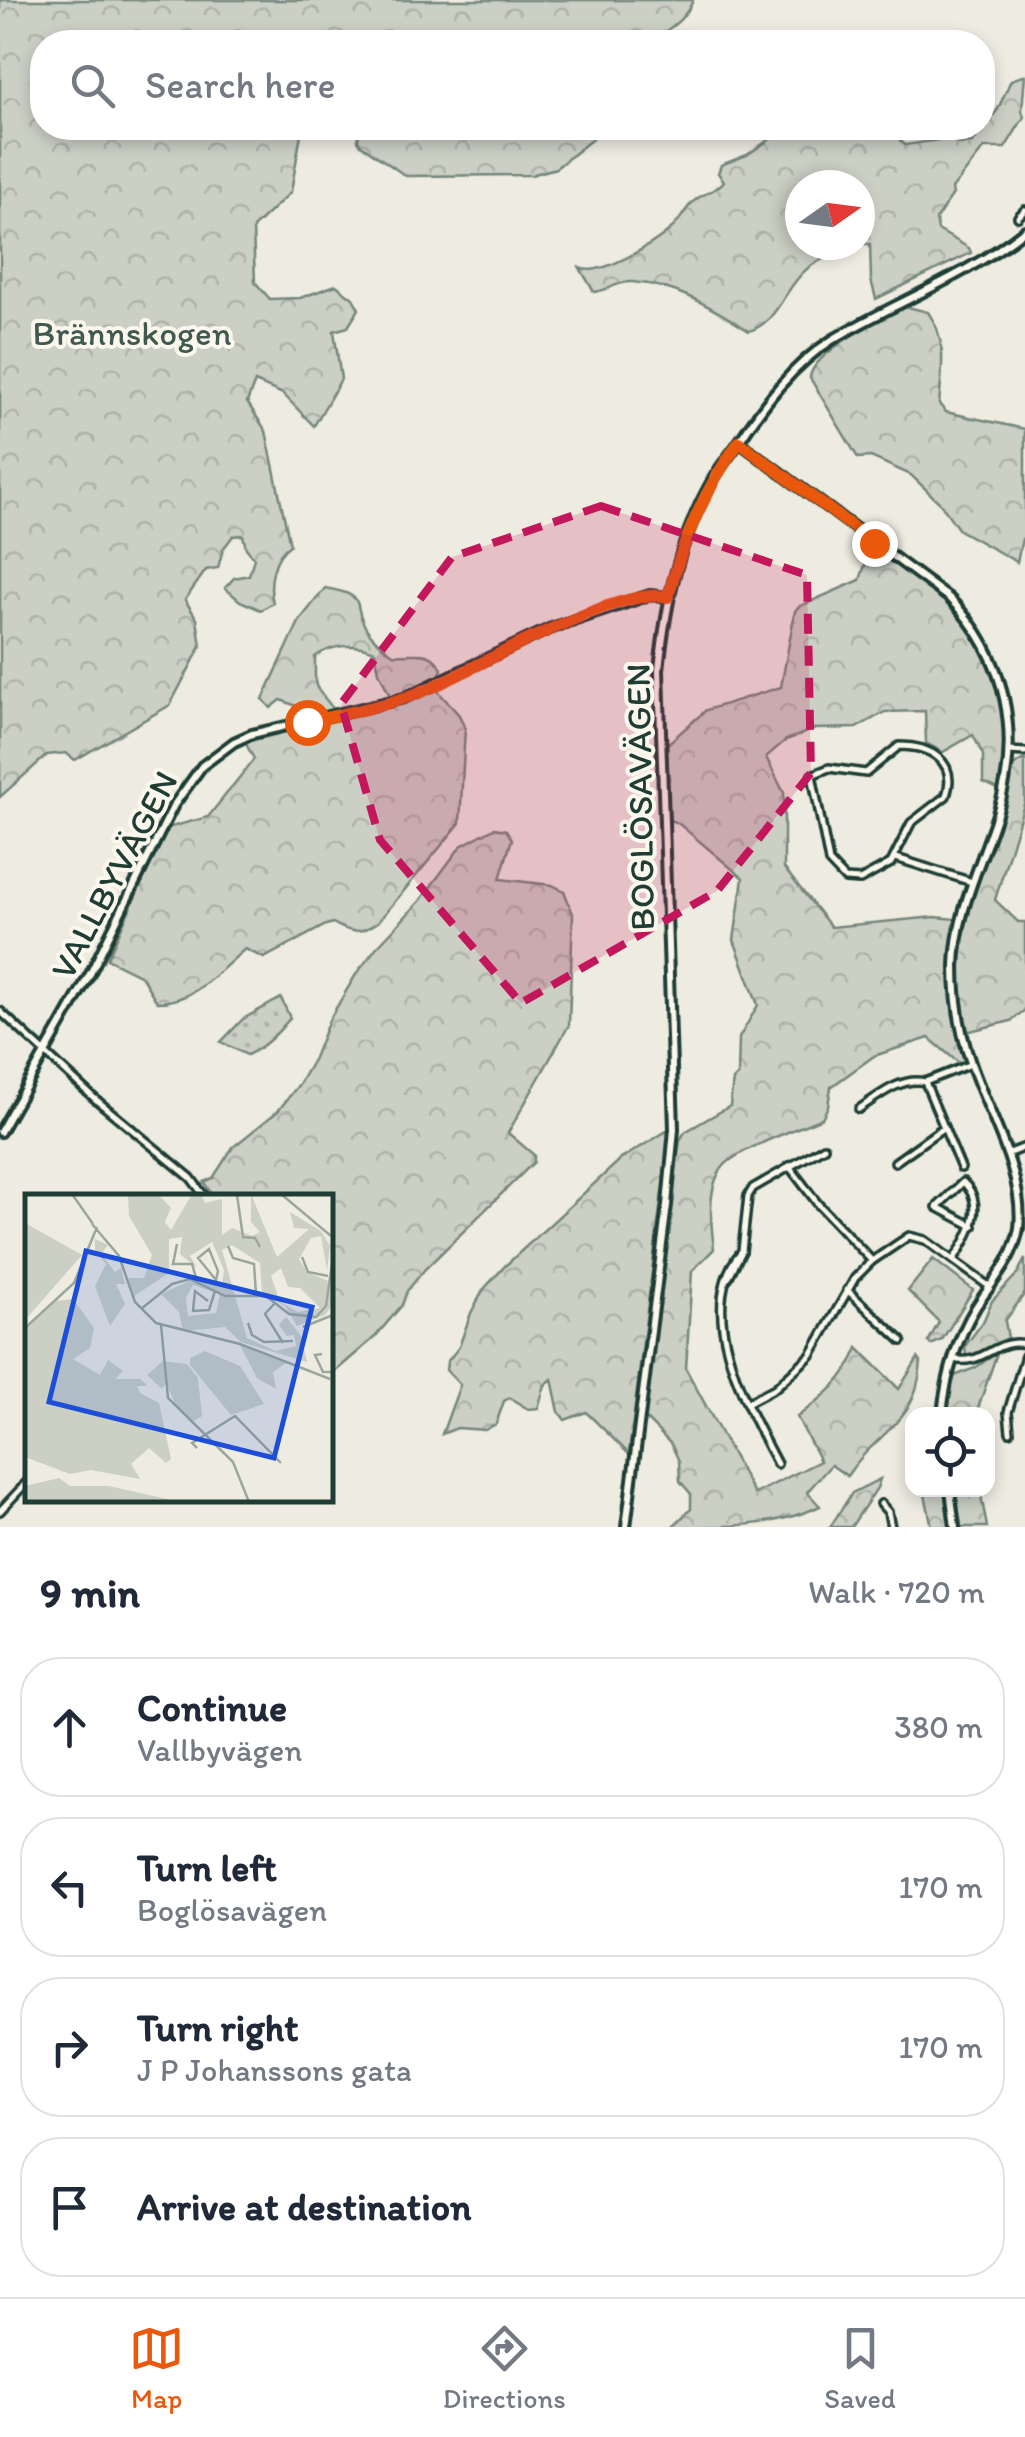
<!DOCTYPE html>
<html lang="en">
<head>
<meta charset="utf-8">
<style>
	:root { --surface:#fff; --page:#f2f2f3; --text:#1f2937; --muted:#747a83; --line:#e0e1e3; --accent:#ea580c }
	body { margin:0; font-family:Itim,sans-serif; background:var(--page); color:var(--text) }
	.controls { position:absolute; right:30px; bottom:30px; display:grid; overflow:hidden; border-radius:20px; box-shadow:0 5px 15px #0003 }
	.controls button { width:90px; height:90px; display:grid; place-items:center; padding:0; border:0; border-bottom:2px solid var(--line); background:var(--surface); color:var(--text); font:50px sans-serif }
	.compass { position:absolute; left:785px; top:170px; width:90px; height:90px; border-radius:50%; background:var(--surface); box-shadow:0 5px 15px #0003; rotate:76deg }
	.stop { position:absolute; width:30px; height:30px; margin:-22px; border:8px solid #ea580c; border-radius:50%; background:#fff }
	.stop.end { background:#ea580c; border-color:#fff; box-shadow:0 2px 10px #0008 }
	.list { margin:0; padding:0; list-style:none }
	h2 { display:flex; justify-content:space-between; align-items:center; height:130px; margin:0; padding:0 40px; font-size:42px }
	h2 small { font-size:32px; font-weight:400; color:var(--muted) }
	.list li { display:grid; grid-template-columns:65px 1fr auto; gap:30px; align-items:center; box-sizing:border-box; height:140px; margin:0 20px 20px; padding:0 20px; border:2px solid var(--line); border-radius:40px }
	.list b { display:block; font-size:38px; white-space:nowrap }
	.list p { margin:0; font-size:32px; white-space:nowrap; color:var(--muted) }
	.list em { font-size:32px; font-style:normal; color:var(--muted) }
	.icon { flex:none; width:55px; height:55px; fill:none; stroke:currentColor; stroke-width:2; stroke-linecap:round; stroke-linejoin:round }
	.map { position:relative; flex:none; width:1025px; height:1527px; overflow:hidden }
	.search { position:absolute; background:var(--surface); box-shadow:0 5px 15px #0003; left:30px; right:30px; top:30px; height:110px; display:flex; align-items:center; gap:25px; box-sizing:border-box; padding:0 35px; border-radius:40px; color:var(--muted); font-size:38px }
	.sheet { height:770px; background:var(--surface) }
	nav { display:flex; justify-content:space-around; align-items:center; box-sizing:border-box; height:140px; border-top:2px solid var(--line); background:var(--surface); font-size:28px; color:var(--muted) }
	nav a { display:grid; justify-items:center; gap:5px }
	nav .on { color:var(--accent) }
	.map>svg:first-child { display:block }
	.grass { fill:url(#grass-dots); stroke:#75867c; stroke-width:2.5 }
	.forest { fill:url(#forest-crowns); stroke:#75867c; stroke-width:2.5 }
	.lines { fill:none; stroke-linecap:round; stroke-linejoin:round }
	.minor-casing { stroke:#1f3d34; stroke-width:12 }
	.tertiary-casing { stroke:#1f3d34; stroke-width:14 }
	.minor { stroke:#fbf7ec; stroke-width:5 }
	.tertiary { stroke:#fbf7ec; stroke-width:6 }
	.route { stroke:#ea580c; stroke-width:12 }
	.marked { fill:#c2185b; fill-opacity:0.2; stroke:#c2185b; stroke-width:8; stroke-dasharray:20 12; stroke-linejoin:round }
	.labels { text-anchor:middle; stroke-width:8; stroke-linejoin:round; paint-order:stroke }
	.park-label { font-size:35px; fill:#415a51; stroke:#fbf7ec }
	.street-label { font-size:35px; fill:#1f3d34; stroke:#fbf7ec }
	.inset-road { fill:none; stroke:#9ba69c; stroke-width:2.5 }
	.view { fill:#1d4ed8; fill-opacity:0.15; stroke:#1d4ed8; stroke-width:5 }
	.inset-edge { fill:none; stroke:#1f3d34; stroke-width:5 }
</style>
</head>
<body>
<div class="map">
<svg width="1025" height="1527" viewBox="0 0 1025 1527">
	<defs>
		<pattern id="grass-dots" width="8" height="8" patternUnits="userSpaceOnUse" patternTransform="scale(2.5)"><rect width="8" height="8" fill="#cbcfc4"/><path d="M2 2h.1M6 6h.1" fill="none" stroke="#aeb3a9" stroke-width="1.8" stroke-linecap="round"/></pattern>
		<pattern id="forest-crowns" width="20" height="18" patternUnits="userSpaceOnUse" patternTransform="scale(2.5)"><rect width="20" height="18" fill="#cbcfc4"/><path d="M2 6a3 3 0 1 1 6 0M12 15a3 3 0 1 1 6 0" fill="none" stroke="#aeb3a9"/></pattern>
	</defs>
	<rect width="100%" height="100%" fill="#eeece1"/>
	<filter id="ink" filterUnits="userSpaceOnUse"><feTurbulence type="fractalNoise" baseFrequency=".01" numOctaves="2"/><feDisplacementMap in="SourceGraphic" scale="20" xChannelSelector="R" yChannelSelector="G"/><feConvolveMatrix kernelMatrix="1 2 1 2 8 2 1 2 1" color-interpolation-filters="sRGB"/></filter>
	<g filter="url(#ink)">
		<path class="grass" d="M281,998L290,1018C278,1033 265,1047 247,1055L221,1042L243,1019Z"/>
		<g class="forest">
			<path d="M0,0H693C686,20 667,30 650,42H42V128H302L291,192L253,228L255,282L270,299L300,298L336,285L353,298L359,309L348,327L334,331L341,379L314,426L283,394L255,382L247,402L266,431L290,545C273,556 268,584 273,603L261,610L240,601L225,588L234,578L249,575L254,558L246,548L243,535L233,536L223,549L218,568L206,570L185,600L197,619L201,646L170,705L75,760L66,753L47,755L0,797Z"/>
			<path d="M1025,75L1022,110L1024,117L1005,148H984L952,189L953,194L936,219L938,230L969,248L971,253L876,299L871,280L870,244H860V185H800V245H858C842,251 821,258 807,269C785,286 778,323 749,331C713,308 677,285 632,282C618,281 607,291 594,292L580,268C600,278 655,243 672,228C680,221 684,211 692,203C701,193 716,192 724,181L718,173L721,165L747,155L786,128H887L905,145L946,139L959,144L972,143L998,109L1011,80Z"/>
			<polygon points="360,128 606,128 556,168 531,175 406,176 361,145 358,140"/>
			<path d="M908,307L928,312C948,340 942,370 939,404L946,412L1025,429V537L1022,539L1017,562L959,530L940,503L911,475L871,457L858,458L810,378C811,354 885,314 908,307Z"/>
			<path d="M871,547C901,567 933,586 958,613C1000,659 1013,729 998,789L983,782V755L973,735L943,752L926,743L925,711L885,712L856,728L815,729L786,740L766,757L784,793V868L831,927L935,917L956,919C949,969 952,1012 966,1061L960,1064L929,1038L874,1056L831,1087L828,1106L822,1118C799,1128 739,1149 724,1166C706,1186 711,1225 714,1249L692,1271L686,1369L754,1494L820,1461L797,1417C826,1395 844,1382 858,1348L899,1389L918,1358L921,1362C917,1425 876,1431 847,1476L831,1465L807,1492L820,1506C776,1527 724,1527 672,1527L691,1509V1494L680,1481L679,1461L671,1444L644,1417L680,1140L685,1132L730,1106L733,1080L738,1075L739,1038L758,1005L734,940L743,878L678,823L669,820L665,746L706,710L781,687L795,611L798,607L860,580Z"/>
			<path d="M325,588C372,596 349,604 368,631C374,640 384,647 393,654C415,656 430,647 442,669L438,678L391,698L379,672L375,651C355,643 332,644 315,657C315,696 313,681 334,710L305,716L294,705L281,700L271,708L263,699L300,620Z"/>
			<path d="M437,690L459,715L465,728L460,823L378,922C360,934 351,934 333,923L326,925L264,958L245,949C219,971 193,1003 157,1002L141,976L107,959L167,828L208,817L254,759L245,742L373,711Z"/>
			<path d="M1025,758V801L995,900L1018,922H1025V1010L1011,1021L966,1032C944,922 993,868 1012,767Z"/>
			<polygon points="494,828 506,830 512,839 500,879 552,885 564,891 573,914 569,1025 508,1133 534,1155 534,1162 425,1269 407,1291 402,1305 375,1337 330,1376 330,1197 213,1197 204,1182 213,1178 233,1147 278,1111 299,1084 314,1058 329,1020 355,976 376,948 420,901 461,846"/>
			<polygon points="670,1129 629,1454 586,1412 565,1420 559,1412 552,1379 545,1385 538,1408 528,1409 510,1398 504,1401 496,1424 485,1430 457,1428 442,1434 460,1385 446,1370 447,1362 459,1347 471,1313 483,1290 505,1266 621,1159"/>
			<polygon points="933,1259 973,1290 942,1340 931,1345 928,1342 939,1322 908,1291"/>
			<polygon points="1025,1259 1025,1293 1005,1321 1008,1338 973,1356 966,1355 965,1346 983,1322 992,1301 1017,1274"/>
			<polygon points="997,1353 976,1414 948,1414 952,1377 975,1368"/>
			<polygon points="880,1479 877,1488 851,1527 830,1527 852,1493"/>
			<polygon points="924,1490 946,1490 952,1527 932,1527"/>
			<polygon points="956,1490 980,1490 987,1527 961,1527"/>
		</g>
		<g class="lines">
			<defs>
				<g id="minor">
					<polyline points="1018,217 1025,210"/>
					<path d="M899,746C930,746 958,761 946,796L911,823L891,863L860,880L845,879L829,862L812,775L829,768L866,773Z"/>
					<polyline points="1009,751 1025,752"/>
					<polyline points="896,858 972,882"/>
					<polyline points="0,1011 94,1098 191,1178 205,1197"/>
					<path d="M859,1109C878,1096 902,1076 925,1082"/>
					<polyline points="1007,1154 1025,1147"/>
					<polyline points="895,1162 944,1127"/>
					<polyline points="789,1166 818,1204 872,1261"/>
					<polyline points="961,1168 925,1082 971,1064"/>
					<path d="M742,1251C691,1308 748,1408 777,1464"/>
					<path d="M953,1260C969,1238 987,1204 963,1182L937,1207L973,1226"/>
					<polyline points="728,1278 742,1251 748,1196 753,1188 824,1147"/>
					<polyline points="847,1290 902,1341"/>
					<path d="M953,1359C983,1367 996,1337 1025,1344"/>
					<polyline points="747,1403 775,1388 811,1355 855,1278 872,1261 909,1236 925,1240 990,1287"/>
					<polyline points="1010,1432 1008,1412 1025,1356"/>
					<polyline points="881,1504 888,1512 891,1527"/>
					<polyline points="0,1511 28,1481"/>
				</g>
				<g id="tertiary">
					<path d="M739,442L949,598C1007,656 1022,736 997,814C981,865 956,912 955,966C955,1000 960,1032 971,1063C988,1114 1025,1173 1019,1228C1014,1259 992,1282 976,1307C956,1340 946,1376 942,1414"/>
					<polyline points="0,1132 90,974 174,805 202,766 234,742 252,734 404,698 549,629 650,595 668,597"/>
					<polyline points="950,1490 955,1527"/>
					<path d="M626,1527L667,1205L674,1129L659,670C666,602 679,538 713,479C720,466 731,454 739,442C764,404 792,365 832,340C895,302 967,277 1025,230"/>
				</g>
			</defs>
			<use href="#minor" class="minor-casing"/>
			<use href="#tertiary" class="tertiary-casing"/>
			<use href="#minor" class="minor"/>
			<use href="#tertiary" class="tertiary"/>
		</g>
	</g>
	<g class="lines" filter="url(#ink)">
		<path class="route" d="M307,722C346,713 389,706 426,690C476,669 619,584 668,597C683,540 704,491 739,442L874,543"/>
	</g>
	<path class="marked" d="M601,506L807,575L811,773L717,891L521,1003L380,840L341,704L452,557Z"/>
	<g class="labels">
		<g class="park-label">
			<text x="132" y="345">Brännskogen</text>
		</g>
		<g class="street-label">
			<text transform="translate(640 797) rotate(-91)" y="12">BOGLÖSAVÄGEN</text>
			<text transform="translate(114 875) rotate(-62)" y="12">VALLBYVÄGEN</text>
		</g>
	</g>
	<g transform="translate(25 1194)">
		<rect width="308" height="308" fill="#eeece1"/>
		<path d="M0,29L57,61L0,126Z" fill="#cbcfc4"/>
		<path d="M103,0H133L146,14L140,28L146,36L167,0H176L180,9L197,5V41L207,34L227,42L235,38L226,28V0L252,63L284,35L269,34L265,18L296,37L305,52L302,76L296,42L286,44L274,65L282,78L303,87L307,68V111L300,121L272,132L260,112L237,98L235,69L207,51L197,56L222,144L251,157L271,152L269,141L262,142L254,131L261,123L276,142L282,168L216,148L200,133L158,137L154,118L136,100L173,83L197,92L199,76L187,48L165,62L172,74L155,60L157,43L144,45V79L109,102L103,84H119L127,61L104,22ZM256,74L263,93L275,94L295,114L273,118L255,108L246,82ZM168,91L195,100L191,119L163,122L161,104ZM70,45L83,51L76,60L90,78L96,74L100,90H91L100,110L85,132L70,92L81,70L70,57ZM48,105L69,134L65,154L48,165L75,181L83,166L98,177L90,185H115L123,192H112L115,199L134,209L146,265L141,269L124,254L106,270L115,285L66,276L45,280L0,263V135L31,107ZM215,151L261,169L248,178L251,195L232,184ZM180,157L215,172L239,210L206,221L165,171V164ZM138,167L162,170L173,184L177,222L169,227L152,214L141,189L137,195L122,181ZM34,284L45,292H84L151,307H0V292Z" fill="#cbcfc4" fill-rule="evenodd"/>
		<path class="inset-road" d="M47,0L68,30M256,0L306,42M212,1L218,43L230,44L235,53M67,30L94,62L110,108L131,129L215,150L305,185M152,50L148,70H167L172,87M203,52L208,64L229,70L231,100M184,55L193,77L191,86L173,64ZM277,63L283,78L303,82M183,107L170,97L168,117L184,116L190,97M250,109L240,120L258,149M116,115L147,90L165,85L200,102H241L264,120L291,123L301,112L308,63M223,129L227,141L239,148L268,147M136,131L143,204L208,268L224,308M278,133L308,121M0,134L49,89L72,33M297,160L290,161L298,178H308M172,254L167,249L210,222L256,269"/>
		<path class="view" d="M61,57L287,113L249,264L24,208Z"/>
		<rect width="308" height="308" class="inset-edge"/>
	</g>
</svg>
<div class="controls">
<button><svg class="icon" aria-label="locate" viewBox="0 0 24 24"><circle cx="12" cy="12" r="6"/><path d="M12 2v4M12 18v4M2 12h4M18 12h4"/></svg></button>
</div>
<svg class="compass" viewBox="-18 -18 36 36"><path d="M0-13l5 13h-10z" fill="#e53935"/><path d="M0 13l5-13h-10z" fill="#747a83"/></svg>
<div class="stop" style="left:307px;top:722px"></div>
<div class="stop end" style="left:874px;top:543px"></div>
<div class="search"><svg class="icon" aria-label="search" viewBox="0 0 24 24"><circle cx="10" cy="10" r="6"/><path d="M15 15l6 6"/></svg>Search here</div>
</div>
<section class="sheet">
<h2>9 min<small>Walk · 720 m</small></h2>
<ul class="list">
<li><svg class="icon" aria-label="ahead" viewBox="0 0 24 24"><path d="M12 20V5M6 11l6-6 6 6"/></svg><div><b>Continue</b><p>Vallbyvägen</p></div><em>380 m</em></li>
<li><svg class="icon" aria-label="left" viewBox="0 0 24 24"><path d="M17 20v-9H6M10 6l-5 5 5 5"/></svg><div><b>Turn left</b><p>Boglösavägen</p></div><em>170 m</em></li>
<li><svg class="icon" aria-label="right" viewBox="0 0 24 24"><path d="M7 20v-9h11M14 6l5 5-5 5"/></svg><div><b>Turn right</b><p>J P Johanssons gata</p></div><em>170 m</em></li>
<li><svg class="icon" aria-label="arrive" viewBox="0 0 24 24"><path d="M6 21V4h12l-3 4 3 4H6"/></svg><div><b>Arrive at destination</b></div></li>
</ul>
</section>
<nav>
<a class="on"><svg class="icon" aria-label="map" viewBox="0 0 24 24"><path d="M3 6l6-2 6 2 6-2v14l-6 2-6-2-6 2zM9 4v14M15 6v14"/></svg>Map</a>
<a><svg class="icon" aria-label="directions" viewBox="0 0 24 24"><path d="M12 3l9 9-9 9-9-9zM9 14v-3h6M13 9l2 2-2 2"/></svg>Directions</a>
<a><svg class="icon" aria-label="saved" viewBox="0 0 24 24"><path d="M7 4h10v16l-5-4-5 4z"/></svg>Saved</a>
</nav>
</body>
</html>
